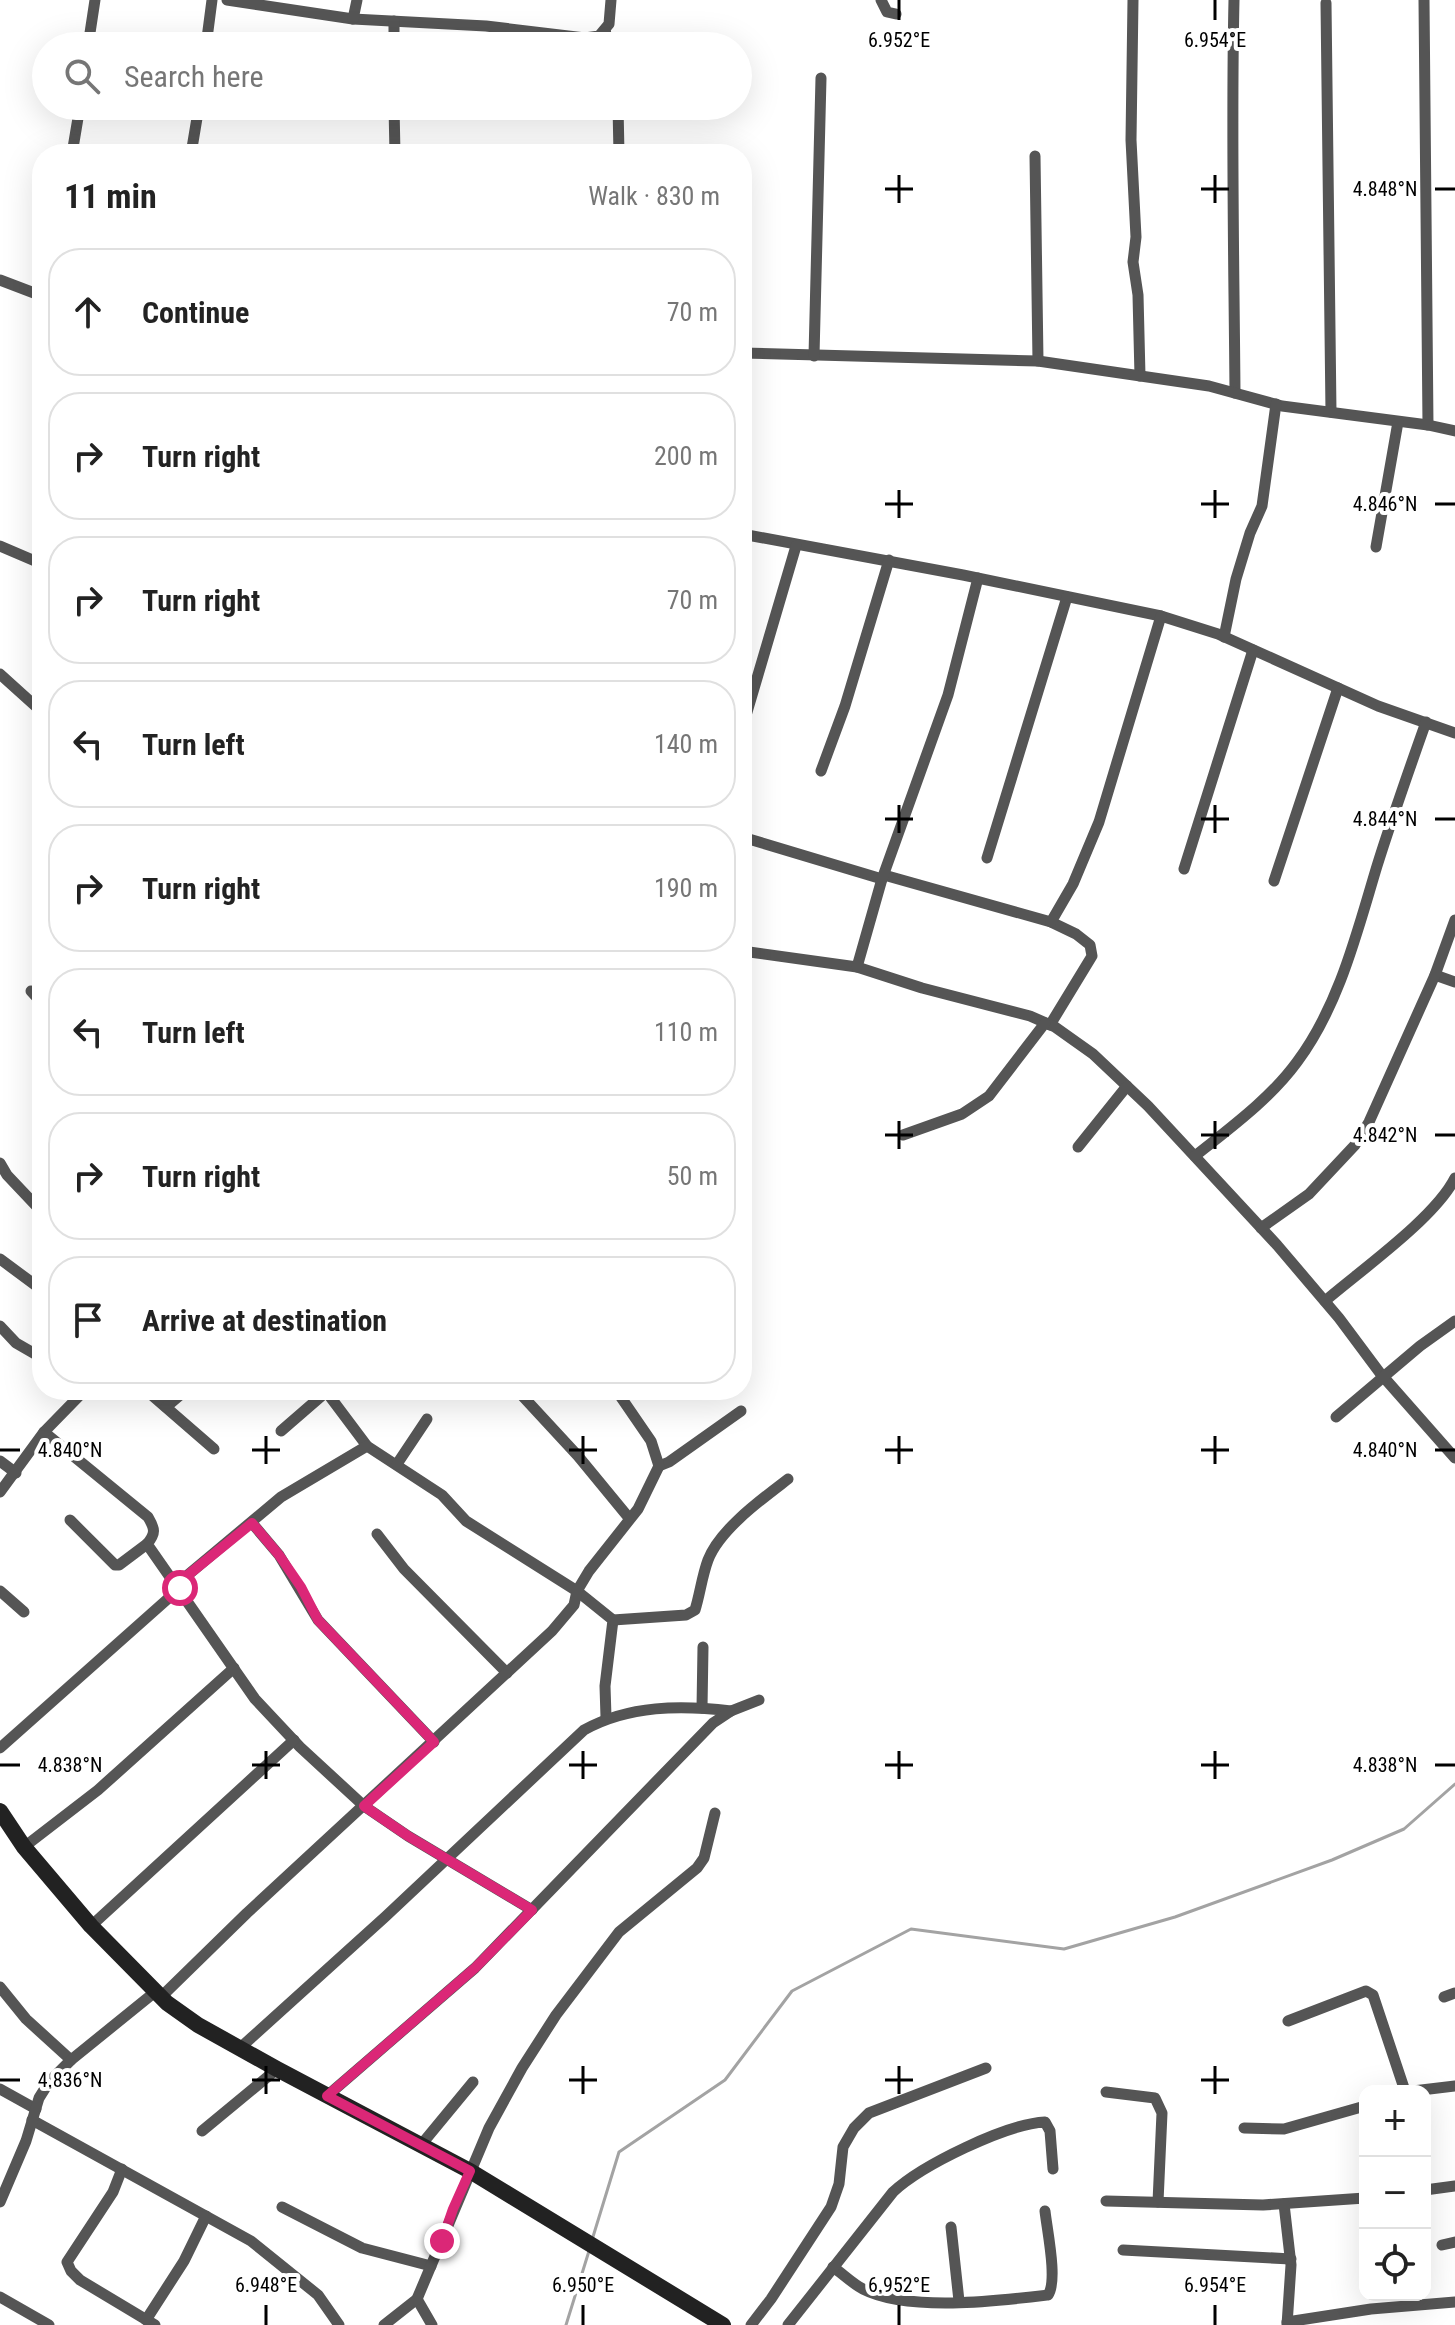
<!DOCTYPE html>
<html lang="en">
<head>
<meta charset="utf-8">
<style>
	:root { --surface:#fff; --page:#f6f6f6; --text:#222; --muted:#767676; --line:#e0e0e0 }
	body { margin:0; font-family:"Roboto Condensed",sans-serif; background:var(--page); color:var(--text) }
	.controls { position:absolute; right:24px; bottom:24px; display:grid; overflow:hidden; border-radius:16px; box-shadow:0 8px 32px #0002 }
	.controls button { width:72px; height:72px; display:grid; place-items:center; padding:0; border:0; border-bottom:2px solid var(--line); background:var(--surface); color:var(--text); font:40px sans-serif }
	.stop { position:absolute; width:24px; height:24px; margin:-18px; border:6px solid #db2777; border-radius:50%; background:#fff }
	.stop.end { background:#db2777; border-color:#fff; box-shadow:0 2px 8px #0008 }
	.list { margin:0; padding:0; list-style:none }
	h2 { display:flex; justify-content:space-between; align-items:center; height:104px; margin:0; padding:0 32px; font-size:34px }
	h2 small { font-size:26px; font-weight:400; color:var(--muted) }
	.list li { display:grid; grid-template-columns:52px 1fr auto; gap:24px; align-items:center; box-sizing:border-box; height:128px; margin:0 16px 16px; padding:0 16px; border:2px solid var(--line); border-radius:32px }
	.list b { display:block; font-size:30px; white-space:nowrap }
	.list em { font-size:26px; font-style:normal; color:var(--muted) }
	.icon { flex:none; width:44px; height:44px; fill:none; stroke:currentColor; stroke-width:2; stroke-linecap:round; stroke-linejoin:round }
	.map { position:relative; flex:none; width:1455px; height:2325px; overflow:hidden }
	.search { position:absolute; background:var(--surface); box-shadow:0 8px 32px #0002; left:32px; top:32px; width:720px; height:88px; display:flex; align-items:center; gap:20px; box-sizing:border-box; padding:0 28px; border-radius:44px; color:var(--muted); font-size:30px }
	.panel { position:absolute; background:var(--surface); box-shadow:0 8px 32px #0002; left:32px; top:144px; width:720px; height:1256px; border-radius:32px }
	.map>svg:first-child { display:block }
	.lines { fill:none; stroke-linecap:round; stroke-linejoin:round }
	.stream { stroke:#a3a3a3; stroke-width:3 }
	.street { stroke:#555; stroke-width:11 }
	.secondary { stroke:#222; stroke-width:16 }
	.route { stroke:#db2777; stroke-width:10 }
	.ticks { fill:none; stroke:#000; stroke-width:3 }
	.ticks-label { font-size:20px; text-anchor:middle; fill:#000; stroke:#fff; stroke-width:8; stroke-linejoin:round; paint-order:stroke }
</style>
</head>
<body>
<div class="map">
<svg width="1455" height="2325" viewBox="0 0 1455 2325">
	<rect width="100%" height="100%" fill="#fff"/>
	<g class="lines">
		<g class="stream">
			<polyline points="592,2240 619,2152 725,2080 792,1991 911,1929 1064,1949 1175,1917 1332,1860 1404,1829 1455,1784"/>
			<polyline points="566,2325 589,2251"/>
		</g>
		<g class="street">
			<polyline points="227,0 353,19 486,26 585,38 599,36 609,24 611,0"/>
			<polyline points="881,0 887,12 896,14"/>
			<polyline points="1133,0 1131,140 1136,237 1133,262 1138,295 1140,376"/>
			<path d="M1234,0C1231,131 1234,262 1235,393"/>
			<polyline points="1424,0 1428,425"/>
			<polyline points="1326,3 1331,412"/>
			<polyline points="353,19 357,0"/>
			<polyline points="605,30 609,46"/>
			<polyline points="88,46 95,0"/>
			<polyline points="206,46 212,0"/>
			<polyline points="394,46 394,21"/>
			<polyline points="394,106 395,154"/>
			<polyline points="618,106 619,154"/>
			<polyline points="72,154 80,106"/>
			<polyline points="191,154 199,106"/>
			<polyline points="1035,156 1038,361"/>
			<polyline points="0,280 42,296"/>
			<polyline points="742,353 1038,361 1209,386 1282,406 1428,425 1455,431"/>
			<polyline points="814,356 821,78"/>
			<polyline points="742,534 963,575 1161,616 1218,634 1378,706 1455,733"/>
			<polyline points="0,546 42,564"/>
			<polyline points="1376,547 1398,422"/>
			<polyline points="1224,637 1236,579 1250,533 1262,506 1276,404"/>
			<polyline points="0,674 42,712"/>
			<polyline points="742,729 796,546"/>
			<polyline points="821,771 845,706 889,560"/>
			<polyline points="742,837 882,879"/>
			<polyline points="987,858 1067,597"/>
			<polyline points="1184,869 1253,650"/>
			<polyline points="884,875 1051,922 1076,934 1090,945 1092,956 1050,1025"/>
			<polyline points="1274,881 1338,688"/>
			<polyline points="1051,922 1073,884 1099,822 1161,616"/>
			<polyline points="742,951 857,967 922,988 1030,1016 1055,1027 1093,1054 1148,1106 1277,1245 1339,1318 1380,1373 1455,1458"/>
			<polyline points="857,967 882,879 948,695 978,578"/>
			<polyline points="1435,975 1455,982"/>
			<polyline points="31,991 42,1003"/>
			<polyline points="903,1135 962,1114 989,1096 1045,1023"/>
			<polyline points="1078,1147 1127,1086"/>
			<path d="M1195,1156C1230,1128 1270,1099 1297,1062C1339,1006 1357,932 1377,866C1392,818 1409,770 1426,722"/>
			<polyline points="0,1163 7,1175 42,1212"/>
			<polyline points="1261,1228 1309,1194 1355,1145 1369,1122 1435,975 1455,920"/>
			<polyline points="0,1259 42,1290"/>
			<path d="M1325,1301C1361,1270 1435,1218 1455,1178"/>
			<polyline points="0,1326 16,1343 42,1358"/>
			<polyline points="146,1390 214,1449"/>
			<polyline points="325,1390 367,1446 442,1495 466,1521 577,1591 613,1620 605,1686 606,1717"/>
			<polyline points="517,1390 578,1456 629,1518"/>
			<polyline points="166,1407 186,1390"/>
			<polyline points="1336,1417 1420,1346 1455,1321"/>
			<polyline points="281,1431 326,1392"/>
			<path d="M44,1432L148,1517C155,1529 156,1533 147,1544L255,1699L300,1747L364,1806L408,1836L532,1910"/>
			<polyline points="0,1461 16,1473"/>
			<polyline points="397,1464 427,1419"/>
			<polyline points="659,1466 669,1462 741,1411"/>
			<polyline points="0,1492 44,1432 85,1390"/>
			<polyline points="70,1520 115,1565 119,1565 147,1544"/>
			<polyline points="252,1523 279,1555 318,1620 434,1742"/>
			<polyline points="377,1534 404,1569 507,1673"/>
			<polyline points="177,1584 281,1497 367,1446"/>
			<polyline points="0,1591 24,1612"/>
			<path d="M613,1620L686,1615L695,1610C700,1594 702,1576 708,1560C720,1529 762,1499 788,1479"/>
			<polyline points="702,1708 703,1647"/>
			<polyline points="0,1748 180,1588"/>
			<polyline points="24,1847 98,1790 234,1668"/>
			<polyline points="91,1926 294,1740"/>
			<polyline points="0,1987 26,2019 71,2060"/>
			<polyline points="161,1997 247,1913 552,1631 574,1605 577,1591 589,1571 638,1509 659,1466 651,1441 616,1390"/>
			<polyline points="1444,1997 1455,1993"/>
			<polyline points="1288,2021 1366,1991 1373,1995 1405,2091"/>
			<path d="M240,2048L385,1917L584,1730C629,1705 681,1705 731,1711"/>
			<polyline points="0,2089 36,2109"/>
			<polyline points="1413,2091 1455,2086"/>
			<polyline points="1106,2092 1155,2098 1162,2113 1158,2202"/>
			<polyline points="327,2096 475,1968 713,1723 731,1711 759,1700"/>
			<polyline points="32,2120 251,2241 318,2295 339,2325"/>
			<polyline points="1244,2128 1284,2129 1365,2106"/>
			<polyline points="202,2131 277,2069"/>
			<polyline points="421,2145 473,2082"/>
			<polyline points="122,2169 113,2192 67,2262 71,2271 80,2280 155,2325"/>
			<polyline points="1425,2190 1455,2186"/>
			<polyline points="1106,2201 1263,2205 1365,2198"/>
			<polyline points="0,2202 26,2141 39,2098 49,2082 71,2060 155,1992"/>
			<polyline points="1284,2204 1291,2265 1287,2325"/>
			<polyline points="282,2207 362,2248 431,2266"/>
			<polyline points="951,2227 959,2301"/>
			<polyline points="1442,2245 1455,2242"/>
			<polyline points="1123,2250 1291,2259"/>
			<path d="M833,2267C843,2274 853,2284 863,2289C908,2312 998,2301 1048,2295C1058,2281 1047,2230 1045,2211"/>
			<polyline points="0,2297 49,2325"/>
			<polyline points="417,2299 432,2325"/>
			<polyline points="146,2320 184,2261 206,2216"/>
			<polyline points="1287,2322 1371,2309 1455,2302"/>
			<polyline points="384,2325 417,2299 489,2128 522,2068 556,2015 619,1932 697,1868 704,1858 715,1813"/>
			<polyline points="751,2325 771,2299 831,2207 839,2184 843,2147 854,2128 869,2113 986,2068"/>
			<path d="M788,2325L893,2192C922,2165 1006,2124 1045,2122L1050,2131L1053,2169"/>
		</g>
		<polyline class="secondary" points="0,1811 24,1847 91,1926 167,2003 198,2025 277,2069 470,2171 723,2325"/>
	</g>
	<g class="lines">
		<polyline class="route" points="180,1588 177,1584 252,1523 279,1555 301,1587 318,1620 434,1742 364,1806 408,1836 532,1910 475,1968 327,2096 470,2171 453,2209 442,2241"/>
	</g>
	<path class="ticks" d="M899,0V20M1215,0V20M899,175V203M1215,175V203M885,189H913M1201,189H1229M1435,189H1455M899,490V518M1215,490V518M885,504H913M1201,504H1229M1435,504H1455M899,805V833M1215,805V833M885,819H913M1201,819H1229M1435,819H1455M899,1121V1149M1215,1121V1149M885,1135H913M1201,1135H1229M1435,1135H1455M266,1436V1464M583,1436V1464M899,1436V1464M1215,1436V1464M0,1450H20M252,1450H280M569,1450H597M885,1450H913M1201,1450H1229M1435,1450H1455M266,1751V1779M583,1751V1779M899,1751V1779M1215,1751V1779M0,1765H20M252,1765H280M569,1765H597M885,1765H913M1201,1765H1229M1435,1765H1455M266,2066V2094M583,2066V2094M899,2066V2094M1215,2066V2094M0,2080H20M252,2080H280M569,2080H597M885,2080H913M1201,2080H1229M266,2305V2325M583,2305V2325M899,2305V2325M1215,2305V2325"/>
	<g class="ticks-label">
		<text x="899" y="47">6.952°E</text>
		<text x="1215" y="47">6.954°E</text>
		<text x="1385" y="196">4.848°N</text>
		<text x="1385" y="511">4.846°N</text>
		<text x="1385" y="826">4.844°N</text>
		<text x="1385" y="1142">4.842°N</text>
		<text x="70" y="1457">4.840°N</text>
		<text x="1385" y="1457">4.840°N</text>
		<text x="70" y="1772">4.838°N</text>
		<text x="1385" y="1772">4.838°N</text>
		<text x="70" y="2087">4.836°N</text>
		<text x="266" y="2292">6.948°E</text>
		<text x="583" y="2292">6.950°E</text>
		<text x="899" y="2292">6.952°E</text>
		<text x="1215" y="2292">6.954°E</text>
	</g>
</svg>
<div class="controls">
<button>+</button>
<button>−</button>
<button><svg class="icon" aria-label="locate" viewBox="0 0 24 24"><circle cx="12" cy="12" r="6"/><path d="M12 2v4M12 18v4M2 12h4M18 12h4"/></svg></button>
</div>
<div class="stop" style="left:180px;top:1588px"></div>
<div class="stop end" style="left:442px;top:2241px"></div>
<div class="search"><svg class="icon" aria-label="search" viewBox="0 0 24 24"><circle cx="10" cy="10" r="6"/><path d="M15 15l6 6"/></svg>Search here</div>
<section class="panel">
<h2>11 min<small>Walk · 830 m</small></h2>
<ul class="list">
<li><svg class="icon" aria-label="ahead" viewBox="0 0 24 24"><path d="M12 20V5M6 11l6-6 6 6"/></svg><div><b>Continue</b></div><em>70 m</em></li>
<li><svg class="icon" aria-label="right" viewBox="0 0 24 24"><path d="M7 20v-9h11M14 6l5 5-5 5"/></svg><div><b>Turn right</b></div><em>200 m</em></li>
<li><svg class="icon" aria-label="right" viewBox="0 0 24 24"><path d="M7 20v-9h11M14 6l5 5-5 5"/></svg><div><b>Turn right</b></div><em>70 m</em></li>
<li><svg class="icon" aria-label="left" viewBox="0 0 24 24"><path d="M17 20v-9H6M10 6l-5 5 5 5"/></svg><div><b>Turn left</b></div><em>140 m</em></li>
<li><svg class="icon" aria-label="right" viewBox="0 0 24 24"><path d="M7 20v-9h11M14 6l5 5-5 5"/></svg><div><b>Turn right</b></div><em>190 m</em></li>
<li><svg class="icon" aria-label="left" viewBox="0 0 24 24"><path d="M17 20v-9H6M10 6l-5 5 5 5"/></svg><div><b>Turn left</b></div><em>110 m</em></li>
<li><svg class="icon" aria-label="right" viewBox="0 0 24 24"><path d="M7 20v-9h11M14 6l5 5-5 5"/></svg><div><b>Turn right</b></div><em>50 m</em></li>
<li><svg class="icon" aria-label="arrive" viewBox="0 0 24 24"><path d="M6 21V4h12l-3 4 3 4H6"/></svg><div><b>Arrive at destination</b></div></li>
</ul>
</section>
</div>
</body>
</html>
